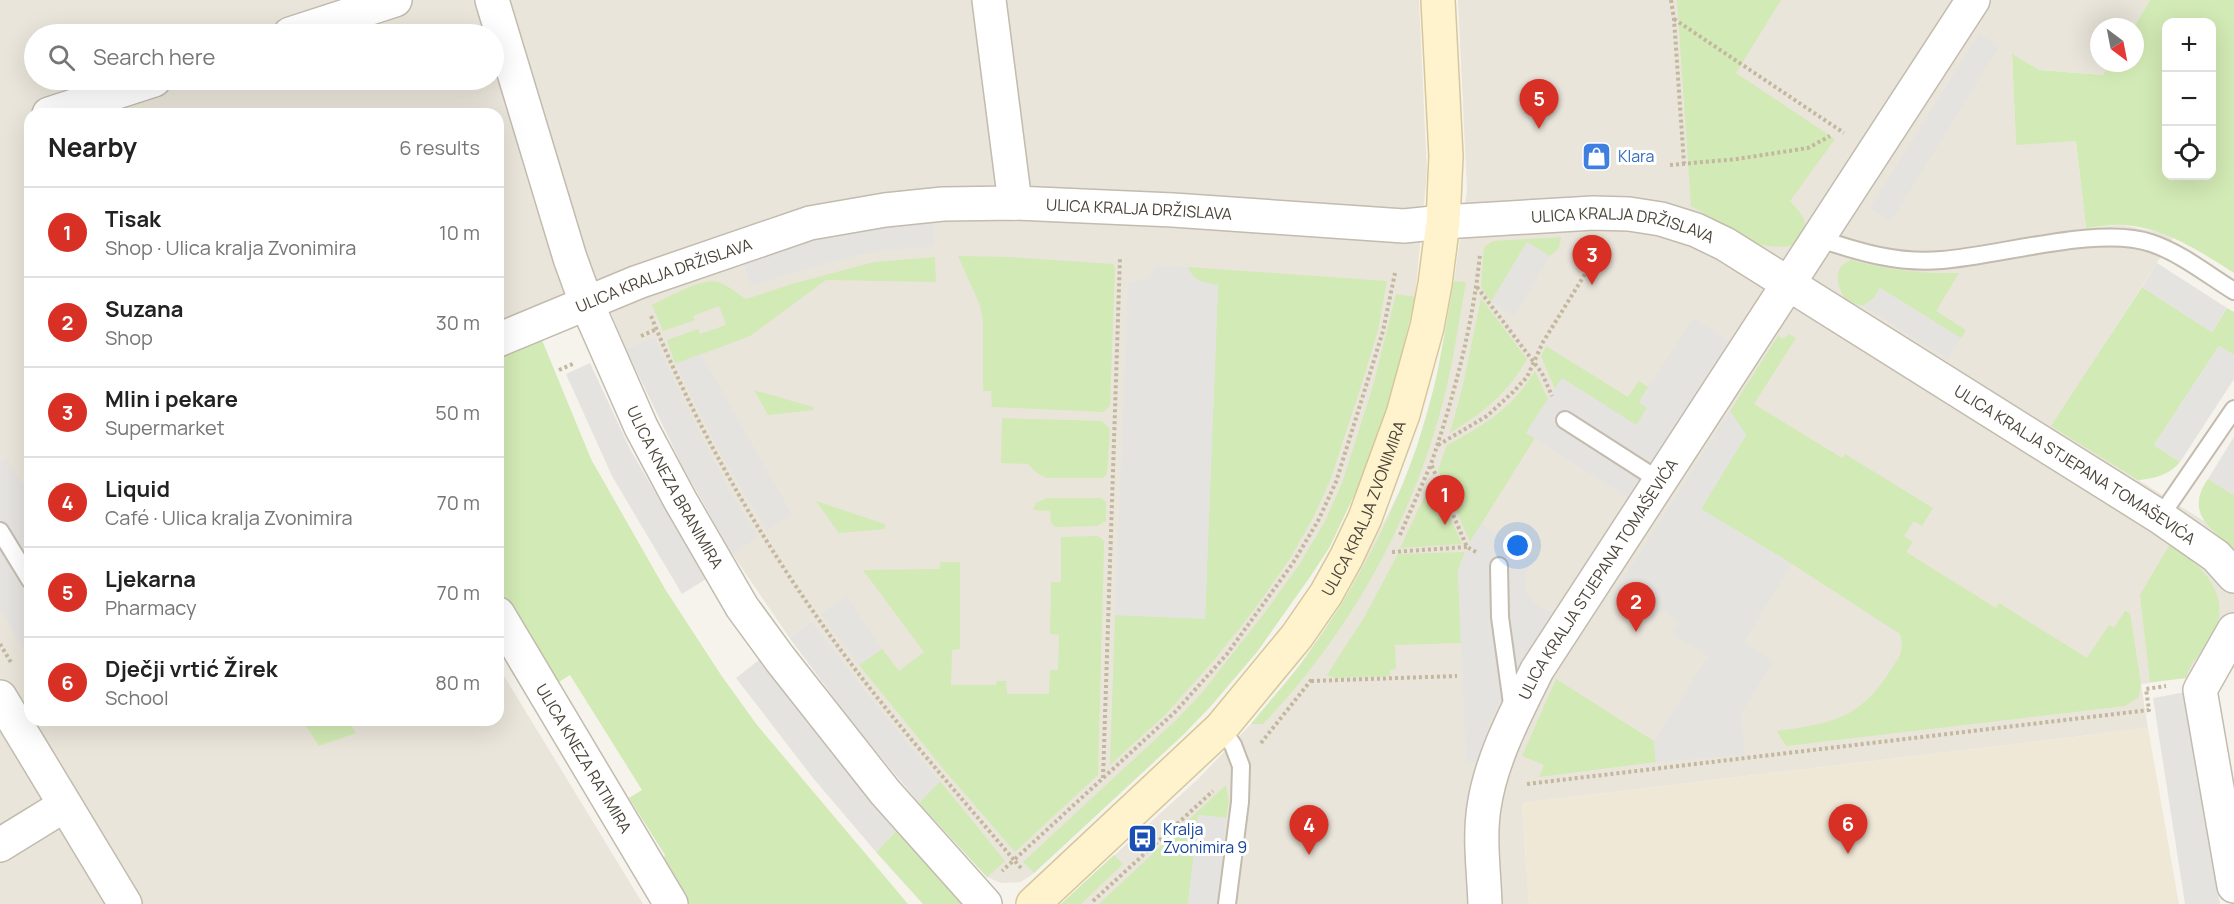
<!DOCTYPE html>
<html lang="en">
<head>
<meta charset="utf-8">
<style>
	:root { --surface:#fff; --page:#f2f2f2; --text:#222; --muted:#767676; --line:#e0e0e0; --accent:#d93025 }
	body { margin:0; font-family:Manrope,sans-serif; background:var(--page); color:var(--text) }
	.controls { position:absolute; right:18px; top:18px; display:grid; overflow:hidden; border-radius:12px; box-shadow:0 6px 24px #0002 }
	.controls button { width:54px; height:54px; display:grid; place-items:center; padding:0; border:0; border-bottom:2px solid var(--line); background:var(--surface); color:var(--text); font:30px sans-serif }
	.compass { position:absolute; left:2090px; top:18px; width:54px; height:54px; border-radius:50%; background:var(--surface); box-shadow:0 6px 24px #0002; rotate:148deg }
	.you { position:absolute; left:1518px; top:546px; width:21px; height:21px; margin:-15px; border:4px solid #fff; border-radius:50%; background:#1a73e8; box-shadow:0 0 0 9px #1a73e833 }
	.badge { display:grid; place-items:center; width:39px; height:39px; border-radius:50%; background:var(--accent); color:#fff; font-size:20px; font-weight:700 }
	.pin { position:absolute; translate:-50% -50px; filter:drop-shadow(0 2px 3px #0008) }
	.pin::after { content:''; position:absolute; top:32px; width:21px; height:18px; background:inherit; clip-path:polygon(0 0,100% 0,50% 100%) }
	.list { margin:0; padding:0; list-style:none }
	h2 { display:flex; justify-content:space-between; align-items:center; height:78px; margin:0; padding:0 24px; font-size:26px }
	h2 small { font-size:20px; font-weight:400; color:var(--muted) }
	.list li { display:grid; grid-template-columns:39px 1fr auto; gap:18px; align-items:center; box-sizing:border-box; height:90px; padding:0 24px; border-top:2px solid var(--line) }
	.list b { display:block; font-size:22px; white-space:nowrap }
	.list p { margin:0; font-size:20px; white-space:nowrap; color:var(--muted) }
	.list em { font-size:20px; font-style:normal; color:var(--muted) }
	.icon { flex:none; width:33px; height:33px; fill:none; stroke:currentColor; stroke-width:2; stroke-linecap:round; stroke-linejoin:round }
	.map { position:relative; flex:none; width:2234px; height:904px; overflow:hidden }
	.search { position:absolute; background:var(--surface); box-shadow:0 6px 24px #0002; left:24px; top:24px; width:480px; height:66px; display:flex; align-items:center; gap:15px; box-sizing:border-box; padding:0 21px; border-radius:33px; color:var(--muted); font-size:22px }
	.panel { position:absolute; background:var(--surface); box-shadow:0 6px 24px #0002; left:24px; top:108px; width:480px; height:618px; border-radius:18px }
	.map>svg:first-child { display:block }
	.residential { fill:#eae5da; fill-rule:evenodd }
	.education { fill:#efe8d6 }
	.green { fill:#d2eab5; fill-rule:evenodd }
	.parking { fill:#e5e3e0 }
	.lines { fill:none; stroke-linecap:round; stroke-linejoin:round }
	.lane-casing { stroke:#c2bbae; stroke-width:20 }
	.street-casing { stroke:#c2bbae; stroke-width:36 }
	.secondary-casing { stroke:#d6c79b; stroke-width:36 }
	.path { stroke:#c4b79f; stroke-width:4; stroke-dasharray:3 3; stroke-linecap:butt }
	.lane { stroke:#fff; stroke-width:16 }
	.street { stroke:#fff; stroke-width:33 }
	.secondary { stroke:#fff3cd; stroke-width:33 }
	.labels { text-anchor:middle; stroke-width:6; stroke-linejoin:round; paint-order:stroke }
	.shop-label { font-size:16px; fill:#366cbe; stroke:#fff; text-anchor:start }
	.street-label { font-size:16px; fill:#4b4439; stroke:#fff }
	.transit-label { font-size:16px; fill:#164399; stroke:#fff; text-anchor:start }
</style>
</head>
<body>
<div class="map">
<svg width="2234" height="904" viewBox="0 0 2234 904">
	<rect width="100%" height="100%" fill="#f6f3ec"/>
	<g class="residential">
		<path d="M0,0H1419L1427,172L1415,297L1394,388L1358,487L1329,548L1257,652L1184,734L1034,873L1021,882L1001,883L987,877L919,803L940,781L875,703L812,621L789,637L735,558L683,467L626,349L598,281L498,321V114H30V720H498V666L643,904H0ZM34,34H494V80H34Z"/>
		<polygon points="1458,0 2150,0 2134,27 2099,27 2099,63 2111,63 2104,75 2039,70 2012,55 2016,144 2076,141 2086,228 2121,225 2164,233 2173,238 2052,426 2204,521 2214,533 2234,548 2234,664 2227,668 2215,688 2186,678 2141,684 2148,728 1522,803 1529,904 1061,904 1198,779 1251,724 1299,666 1344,601 1402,486 1417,447 1436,381 1454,281 1467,190"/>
	</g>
	<polygon class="education" points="2148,728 2179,904 1529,904 1522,803"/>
	<g class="green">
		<path d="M1677,0H1781L1736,73L1835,139L1790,201C1806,219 1810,222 1797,244C1784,248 1772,247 1758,244L1691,206Z"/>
		<path d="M2150,0H2234V273C2199,251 2166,228 2123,225C2111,224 2098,227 2086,228L2076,141L2016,145L2012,54L2039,70L2103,75L2111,63H2135L2134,27ZM2166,22H2212V176H2166Z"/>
		<polygon points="1561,237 1559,248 1550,256 1527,242 1491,302 1481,287 1484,247 1493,241"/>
		<polygon points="958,256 1010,257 1113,264 1115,268 1110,406 1103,412 992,407 991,391 983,391 983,322 980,305"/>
		<path d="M935,257L936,282L826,280L750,336L675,364L667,340L698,329L700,334L726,325L719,306L693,316L695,320L663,331L652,305C666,298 704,277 718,282C728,285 738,294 746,299L792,284L874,262Z"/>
		<path d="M1851,260C1887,270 1921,274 1959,273L1936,311L1966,330L1961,338L1880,288L1873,299L1863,306L1847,301C1837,288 1831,267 1851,260Z"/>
		<path d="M1188,267L1387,281L1378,330L1362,383L1330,481L1313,518L1289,560L1254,610L1215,659L1165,715L1110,765L1115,615L1205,618L1218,286C1204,283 1194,282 1188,267Z"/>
		<path d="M1454,281L1466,282C1460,315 1455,349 1448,381C1419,509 1353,630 1263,724H1251C1267,704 1285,685 1300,665C1356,589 1403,501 1428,410C1440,368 1446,324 1454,281Z"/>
		<path d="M2142,287L2212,332L2227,308L2234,312V355L2219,346L2154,445L2180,462C2169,475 2154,479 2138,480L2051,426Z"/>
		<polygon points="1396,294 1415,297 1394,388 1358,487 1329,548 1310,577 1257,652 1211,706 1184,734 1034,873 1023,862 1175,721 1201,694 1266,611 1299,565 1324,523 1342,483 1373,386"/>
		<path d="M1481,298L1527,359C1507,394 1484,412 1450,433L1463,385Z"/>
		<path d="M1789,334L1796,338L1754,404L1842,458L1845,454L1933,508L1922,526L1914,521L1904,536L1913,542L1906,552L1996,608L1999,603L2087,658L2109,625L2114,628L2125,611L2130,613L2141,684L2139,697L2125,706L1786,746L1777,731C1830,724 1860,719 1890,671C1899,657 1905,652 1900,634L1792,564L1701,509L1746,435L1730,411L1778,336L1783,339Z"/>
		<polygon points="542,340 591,459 665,589 721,675 757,725 908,904 686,904 661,865 665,855 629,798 642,790 570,675 551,687 498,602 498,357"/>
		<polygon points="1546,346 1628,397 1639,381 1648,387 1639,402 1648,408 1636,425 1562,378 1555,389 1541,356"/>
		<path d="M1535,371L1548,399L1526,433L1535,438L1470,542L1438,470L1447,445C1486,425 1512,408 1535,371Z"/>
		<polygon points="754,390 813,407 814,410 768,415"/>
		<polygon points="1002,418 1102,421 1110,429 1107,474 1103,478 1047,478 1037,473 1028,464 1001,463"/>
		<polygon points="1433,479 1462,544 1400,548"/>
		<path d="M2208,479L2234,494V548C2209,530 2185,511 2208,479Z"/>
		<polygon points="1047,498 1101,498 1106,502 1106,521 1097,526 1055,527 1051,522 1050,511 1033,510 1036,503"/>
		<polygon points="816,501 885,524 885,529 839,533"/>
		<polygon points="1098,536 1104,541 1104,547 1098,775 1015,852 946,772 859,665 882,649 899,671 924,652 863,570 940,569 940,562 960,562 960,649 952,650 951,685 996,685 997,681 1006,681 1007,694 1049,694 1050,670 1058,670 1059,635 1050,634 1051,582 1061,582 1061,537"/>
		<path d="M2170,544C2204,568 2234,594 2212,639C2202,652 2190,662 2186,678L2150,682L2140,595Z"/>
		<polygon points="1465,552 1458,570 1461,643 1395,645 1396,669 1390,670 1390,676 1336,678 1327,675 1365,616 1398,554"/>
		<polygon points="1556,679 1654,741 1656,762 1539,777 1544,765 1522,756"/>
		<polygon points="302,720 348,720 356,733 319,746"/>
		<polygon points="940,781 1005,861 987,877 919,803"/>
		<polygon points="1226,785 1229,801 1226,818 1198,815 1188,904 1099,904"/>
		<polygon points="897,830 961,903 960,904 923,904 876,852"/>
		<polygon points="1114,855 1123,864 1081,904 1061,904"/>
	</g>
	<g class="parking">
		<polygon points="1979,34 1999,47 1891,221 1870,208"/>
		<polygon points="934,219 935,247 885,250 859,255 788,274 752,286 741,259 812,236"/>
		<polygon points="1527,242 1550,256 1515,316 1491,302"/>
		<polygon points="2157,263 2227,308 2212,332 2142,287"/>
		<polygon points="1156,265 1188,267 1193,278 1198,281 1218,285 1205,619 1115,615 1128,282 1148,278"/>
		<polygon points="1880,288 1961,338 1948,359 1863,306 1873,299"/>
		<polygon points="1693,318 1730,342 1630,499 1526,433 1562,378 1636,425 1647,408 1639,402"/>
		<polygon points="654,337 697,428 732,495 758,537 732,554 683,467 626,349"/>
		<polygon points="2219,346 2234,355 2234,379 2180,462 2154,445"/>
		<polygon points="701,354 792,514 767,531 721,454 675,364"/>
		<polygon points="590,363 631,451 706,579 682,594 612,476 566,374"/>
		<polygon points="1730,411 1746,435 1701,509 1792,564 1744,642 1774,660 1741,714 1745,755 1656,762 1654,741 1708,656 1672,633 1679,621 1660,610 1653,621 1612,596"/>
		<polygon points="2234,437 2234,494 2233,495 2208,479"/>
		<polygon points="7,459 30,495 30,659 0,610 0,461"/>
		<polygon points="1481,524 1533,558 1526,574 1525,592 1536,604 1556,614 1527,657 1497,708 1489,724 1479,762 1466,763 1458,570 1467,547"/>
		<polygon points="846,596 882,649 859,665 821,614"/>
		<polygon points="812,621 875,703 940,781 919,803 851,721 789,637"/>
		<polygon points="760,659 897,830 876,852 813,778 736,678"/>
		<polygon points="2186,692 2220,904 2185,904 2153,698"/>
		<polygon points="1198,815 1226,818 1217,904 1188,904"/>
	</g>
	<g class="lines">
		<defs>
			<g id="lane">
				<path d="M1817,238C1859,252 1898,264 1942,260C1999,256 2099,225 2151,243C2181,253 2208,275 2234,291"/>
				<polyline points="1565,420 1660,481"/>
				<polyline points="2160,517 2234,409"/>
				<polyline points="0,531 30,580"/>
				<polyline points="1499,566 1500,617 1513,711"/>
				<polyline points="1221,728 1233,745 1241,766 1240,802 1227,904"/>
			</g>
			<g id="street">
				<path id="s1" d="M492,0L570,258L586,302L641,427L680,500L742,607L780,659L885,792L985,904"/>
				<polyline points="989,0 1015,203"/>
				<polyline points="290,34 395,0"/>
				<polyline points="49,114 154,80"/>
				<path id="s2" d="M498,340L638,282L810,223L885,210L943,204L1015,203L1173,210L1404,226L1443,222L1593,213L1629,214L1661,219L1696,230L1725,244L2160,517L2216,556L2234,576"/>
				<path id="s3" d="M498,614L671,904"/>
				<polyline points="2234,630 2200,690 2234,886"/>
				<polyline points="0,697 125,904"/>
				<polyline points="0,845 65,805"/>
				<path id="s4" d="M1485,904C1484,872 1479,839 1484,807C1491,759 1516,713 1537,670L1973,0"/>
			</g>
			<g id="secondary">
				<path id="s5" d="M1033,904L1221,728L1297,636L1326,594L1346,558L1365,518L1403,414L1427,327L1435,284L1443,222L1446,156L1438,0"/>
			</g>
		</defs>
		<use href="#lane" class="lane-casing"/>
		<use href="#street" class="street-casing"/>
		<use href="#secondary" class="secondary-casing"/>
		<g class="path">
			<polyline points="1671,0 1674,19 1684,164"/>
			<polyline points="1674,19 1844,133"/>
			<polyline points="1670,165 1737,159 1808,148 1830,136"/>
			<polyline points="1477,287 1542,373 1552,396"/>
			<path d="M651,316C694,422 751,523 817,617C876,702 947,781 1014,860L1002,871"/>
			<polyline points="641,336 657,329"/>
			<polyline points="559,370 575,363"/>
			<polyline points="1438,445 1487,416 1513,392 1527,377 1543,342 1600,250"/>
			<polyline points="1400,535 1431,464"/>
			<polyline points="1392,552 1467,547"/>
			<path d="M1476,552L1467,547L1431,464C1454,396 1473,325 1480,254"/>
			<polyline points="0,644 12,664"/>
			<polyline points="1311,681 1457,676"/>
			<polyline points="1261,743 1312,679"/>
			<polyline points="1103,778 1120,257"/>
			<polyline points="1527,784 2149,710 2146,689 2166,686"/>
			<polyline points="1021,868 1014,860 1176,711 1227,654 1293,563 1318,521 1336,482 1366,386 1383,331 1395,273"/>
			<polyline points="1093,901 1213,791"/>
		</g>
		<use href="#lane" class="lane"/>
		<use href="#street" class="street"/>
		<use href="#secondary" class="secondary"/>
	</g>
	<defs>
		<symbol id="shop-square" viewBox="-11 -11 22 22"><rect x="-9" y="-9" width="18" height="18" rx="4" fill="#3f7fe0" stroke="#fff"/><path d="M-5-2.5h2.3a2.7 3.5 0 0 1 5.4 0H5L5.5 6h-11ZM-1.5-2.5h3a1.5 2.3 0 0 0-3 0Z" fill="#fff"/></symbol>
		<symbol id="bus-square" viewBox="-11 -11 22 22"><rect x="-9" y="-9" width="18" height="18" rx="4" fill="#1a4fb4" stroke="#fff"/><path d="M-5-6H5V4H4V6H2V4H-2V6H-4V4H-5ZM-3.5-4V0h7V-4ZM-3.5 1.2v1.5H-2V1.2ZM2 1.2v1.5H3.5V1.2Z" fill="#fff"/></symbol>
	</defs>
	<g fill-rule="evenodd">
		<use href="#shop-square" x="1580" y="140" width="33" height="33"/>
		<use href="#bus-square" x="1126" y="822" width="33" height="33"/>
	</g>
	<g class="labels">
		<g class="shop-label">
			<text x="1618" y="162">Klara</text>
		</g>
		<g class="street-label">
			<text dy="6" stroke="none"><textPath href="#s2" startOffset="664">ULICA KRALJA DRŽISLAVA</textPath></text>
			<text dy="6" stroke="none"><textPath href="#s2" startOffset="1150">ULICA KRALJA DRŽISLAVA</textPath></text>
			<text dy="6" stroke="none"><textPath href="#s2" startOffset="178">ULICA KRALJA DRŽISLAVA</textPath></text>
			<text dy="6" stroke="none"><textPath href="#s2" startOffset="1670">ULICA KRALJA STJEPANA TOMAŠEVIĆA</textPath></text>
			<text dy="6" stroke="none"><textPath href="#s1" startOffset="522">ULICA KNEZA BRANIMIRA</textPath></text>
			<text dy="6" stroke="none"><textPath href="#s5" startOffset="522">ULICA KRALJA ZVONIMIRA</textPath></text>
			<text dy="6" stroke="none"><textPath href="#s4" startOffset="354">ULICA KRALJA STJEPANA TOMAŠEVIĆA</textPath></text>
			<text dy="6" stroke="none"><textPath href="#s3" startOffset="168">ULICA KNEZA RATIMIRA</textPath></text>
		</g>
		<g class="transit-label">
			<text x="1163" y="835">Kralja<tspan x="1163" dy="18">Zvonimira 9</tspan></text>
		</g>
	</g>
</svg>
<div class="controls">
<button>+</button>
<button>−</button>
<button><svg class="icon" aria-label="locate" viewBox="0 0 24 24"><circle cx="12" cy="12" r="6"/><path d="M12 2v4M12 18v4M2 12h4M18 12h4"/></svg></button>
</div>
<svg class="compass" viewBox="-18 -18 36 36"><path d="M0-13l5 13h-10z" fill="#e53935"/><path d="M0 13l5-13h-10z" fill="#767676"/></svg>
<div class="you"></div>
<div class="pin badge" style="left:1445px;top:525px">1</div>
<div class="pin badge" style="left:1636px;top:632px">2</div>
<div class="pin badge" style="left:1592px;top:285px">3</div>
<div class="pin badge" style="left:1309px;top:855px">4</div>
<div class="pin badge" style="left:1539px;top:129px">5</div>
<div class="pin badge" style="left:1848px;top:854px">6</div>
<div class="search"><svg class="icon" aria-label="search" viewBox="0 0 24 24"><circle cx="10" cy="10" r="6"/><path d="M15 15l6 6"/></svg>Search here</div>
<section class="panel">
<h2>Nearby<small>6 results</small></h2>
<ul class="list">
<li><span class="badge">1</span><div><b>Tisak</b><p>Shop · Ulica kralja Zvonimira</p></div><em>10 m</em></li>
<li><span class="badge">2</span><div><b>Suzana</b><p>Shop</p></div><em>30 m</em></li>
<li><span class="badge">3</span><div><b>Mlin i pekare</b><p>Supermarket</p></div><em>50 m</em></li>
<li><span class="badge">4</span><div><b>Liquid</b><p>Café · Ulica kralja Zvonimira</p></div><em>70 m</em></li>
<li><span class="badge">5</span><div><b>Ljekarna</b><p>Pharmacy</p></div><em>70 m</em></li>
<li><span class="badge">6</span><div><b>Dječji vrtić Žirek</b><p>School</p></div><em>80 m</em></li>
</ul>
</section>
</div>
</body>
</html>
